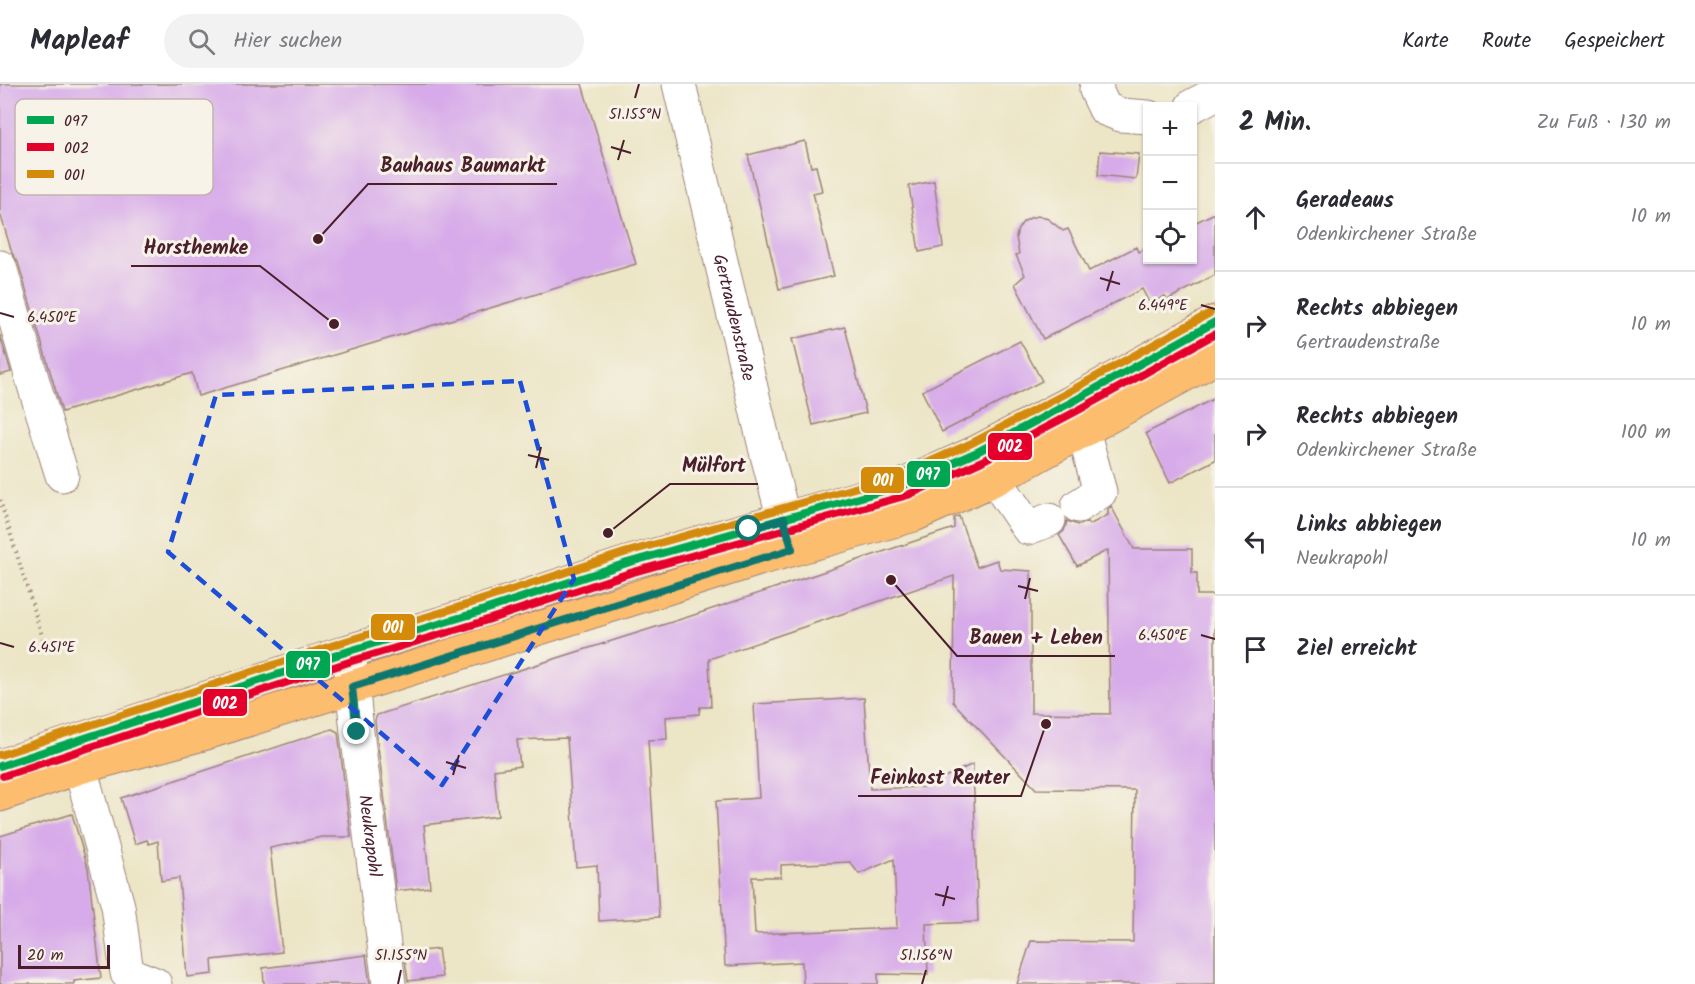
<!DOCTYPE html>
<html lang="de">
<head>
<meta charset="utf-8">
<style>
	:root { --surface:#fff; --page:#f2f2f3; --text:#2b2b33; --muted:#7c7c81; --line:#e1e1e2 }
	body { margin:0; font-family:Kalam,sans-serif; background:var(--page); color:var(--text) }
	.controls { position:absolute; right:18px; top:18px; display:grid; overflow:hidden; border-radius:0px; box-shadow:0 2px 4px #0004 }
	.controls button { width:54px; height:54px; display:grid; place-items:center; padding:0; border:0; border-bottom:2px solid var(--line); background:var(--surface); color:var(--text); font:30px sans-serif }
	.scale { position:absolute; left:18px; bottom:15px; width:92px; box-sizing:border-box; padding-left:6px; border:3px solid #4a1f2b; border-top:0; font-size:16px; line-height:21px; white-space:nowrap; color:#4a1f2b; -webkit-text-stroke:4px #f7f3e8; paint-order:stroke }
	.stop { position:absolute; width:18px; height:18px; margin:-14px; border:4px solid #0f766e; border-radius:50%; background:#fff }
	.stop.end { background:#0f766e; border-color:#fff; box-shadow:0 2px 6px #0008 }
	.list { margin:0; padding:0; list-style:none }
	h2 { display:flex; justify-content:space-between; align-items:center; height:78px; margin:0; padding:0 24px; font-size:26px }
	h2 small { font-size:20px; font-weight:400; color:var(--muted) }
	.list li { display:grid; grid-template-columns:39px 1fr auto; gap:18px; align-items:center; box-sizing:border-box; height:108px; padding:0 24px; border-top:2px solid var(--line) }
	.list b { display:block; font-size:22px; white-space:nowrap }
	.list p { margin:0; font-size:20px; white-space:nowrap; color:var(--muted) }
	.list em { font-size:20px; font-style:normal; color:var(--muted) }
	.icon { flex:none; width:33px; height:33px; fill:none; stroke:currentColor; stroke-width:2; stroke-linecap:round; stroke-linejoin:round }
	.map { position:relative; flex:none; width:1215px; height:900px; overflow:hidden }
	header { display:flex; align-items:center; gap:36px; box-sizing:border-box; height:84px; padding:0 30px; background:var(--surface); border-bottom:2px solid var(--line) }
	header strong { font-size:28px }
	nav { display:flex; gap:33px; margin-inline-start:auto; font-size:21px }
	.search { width:420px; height:54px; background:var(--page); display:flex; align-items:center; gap:15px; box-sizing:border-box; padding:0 21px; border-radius:33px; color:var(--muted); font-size:22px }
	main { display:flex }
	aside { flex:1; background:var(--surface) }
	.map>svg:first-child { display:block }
	.building { fill:#d7abe9; fill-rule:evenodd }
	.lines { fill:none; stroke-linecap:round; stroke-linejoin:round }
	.minor-casing { stroke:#9b8278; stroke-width:35 }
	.major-casing { stroke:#9b8278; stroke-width:35 }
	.path { stroke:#9b8278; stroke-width:4; stroke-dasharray:1.5 4.5; stroke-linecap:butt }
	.minor { stroke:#fff; stroke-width:33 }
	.major { stroke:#fcbd6e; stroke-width:33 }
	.bus-1-casing { stroke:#f7f3e8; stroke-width:12 }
	.bus-2-casing { stroke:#f7f3e8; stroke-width:12 }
	.bus-3-casing { stroke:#f7f3e8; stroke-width:12 }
	.bus-1 { stroke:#00a651; stroke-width:8 }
	.bus-2 { stroke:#e4002b; stroke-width:8 }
	.bus-3 { stroke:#d48b09; stroke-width:8 }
	.route { stroke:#0f766e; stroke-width:8 }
	.marked { fill:none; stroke:#1d4ed8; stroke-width:4.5; stroke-dasharray:12 8; stroke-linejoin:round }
	.ticks { fill:none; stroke:#4a1f2b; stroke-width:2 }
	.labels { text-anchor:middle; stroke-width:6; stroke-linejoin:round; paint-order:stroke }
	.street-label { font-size:18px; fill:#4a1f2b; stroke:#f7f3e8 }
	.key { fill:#f7f3e8; stroke:#c3b3af; stroke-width:1.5 }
	.key-label { font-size:16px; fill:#4a1f2b }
	.ticks-label { font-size:15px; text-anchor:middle; fill:#4a1f2b; stroke:#f7f3e8; stroke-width:6; stroke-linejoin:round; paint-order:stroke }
	.leader { fill:none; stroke:#4a1f2b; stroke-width:2 }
	.callout-dot { fill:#4a1f2b; stroke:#f7f3e8; stroke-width:2 }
	.callout-label { font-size:20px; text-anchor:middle; font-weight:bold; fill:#4a1f2b; stroke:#f7f3e8; stroke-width:6; stroke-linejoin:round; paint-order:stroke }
	.line-badge { stroke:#f7f3e8; stroke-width:2 }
	.badge-label { font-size:16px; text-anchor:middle; font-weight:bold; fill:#fff }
</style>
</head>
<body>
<header>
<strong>Mapleaf</strong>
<div class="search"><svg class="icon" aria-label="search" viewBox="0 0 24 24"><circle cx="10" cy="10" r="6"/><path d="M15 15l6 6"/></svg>Hier suchen</div>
<nav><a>Karte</a><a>Route</a><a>Gespeichert</a></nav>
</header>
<main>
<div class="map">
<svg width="1215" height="900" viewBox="0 0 1215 900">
	<rect width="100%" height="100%" fill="#f7f3e8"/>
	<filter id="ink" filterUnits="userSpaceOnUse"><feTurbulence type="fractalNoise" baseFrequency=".0167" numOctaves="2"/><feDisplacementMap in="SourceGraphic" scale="12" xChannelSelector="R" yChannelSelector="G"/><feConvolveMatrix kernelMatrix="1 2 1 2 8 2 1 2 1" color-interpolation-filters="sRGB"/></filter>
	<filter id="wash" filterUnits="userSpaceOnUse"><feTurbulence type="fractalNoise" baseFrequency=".008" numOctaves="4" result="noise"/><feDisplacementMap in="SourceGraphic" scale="24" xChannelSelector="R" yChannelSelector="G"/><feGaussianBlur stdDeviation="1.35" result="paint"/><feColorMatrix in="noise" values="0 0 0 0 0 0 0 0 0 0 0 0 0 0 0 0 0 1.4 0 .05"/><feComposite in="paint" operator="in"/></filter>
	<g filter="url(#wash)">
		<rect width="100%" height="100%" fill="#ece5c6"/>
		<g id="blocks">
			<g class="building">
				<polygon points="0,0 582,0 636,180 198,312 192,289 62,328 18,178 12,169 0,129"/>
				<polygon points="805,57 811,83 816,82 822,107 813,109 834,192 779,205 748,71"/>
				<polygon points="1100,67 1139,70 1136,95 1098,91"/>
				<polygon points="934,97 943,163 919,168 909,102"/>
				<polygon points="1215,129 1215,191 1167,216 1165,212 1150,220 1142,205 1043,255 1015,200 1025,191 1016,171 1019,170 1016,153 1018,145 1023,138 1030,134 1038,132 1048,135 1063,147 1068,145 1089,187 1136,163 1138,168 1148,163 1148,176 1192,176 1192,140"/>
				<polygon points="845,243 866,329 813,341 792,255"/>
				<polygon points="0,251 11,288 0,291"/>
				<polygon points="1020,257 1042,297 942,348 922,307"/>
				<polygon points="1215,314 1215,376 1170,399 1146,349"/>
				<polygon points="1111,422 1134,465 1192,465 1192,489 1197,489 1197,511 1215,511 1215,900 1017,900 1031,857 1133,858 1135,706 1036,705 953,618 954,492 709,575 711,623 700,623 699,630 666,633 667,655 648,656 659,833 599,837 597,781 576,783 567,654 517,656 520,682 494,686 498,732 424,741 430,803 396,807 376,646 375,636 377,631 694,531 954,444 954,434 959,432 977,483 997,476 1000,485 1031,487 1031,629 1110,630 1108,466 1077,482 1059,451 1064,447 1067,437 1078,441 1087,438 1089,441 1108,431 1108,425"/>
				<path d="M864,614L870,705L923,703L973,680L978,838L926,840L928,891L878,890V900H803L802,878L725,882L716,717L759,714L754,620ZM894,775L897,844L755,850L752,793H781V781L850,778L859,790Z"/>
				<polygon points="332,645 338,648 351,753 322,753 270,764 282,868 212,876 213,890 187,893 179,794 161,797 158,757 149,760 147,756 135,760 121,714"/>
				<polygon points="72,730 88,784 101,894 74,897 74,900 0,900 0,752"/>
				<polygon points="438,865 442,893 408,897 404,869"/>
				<polygon points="366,871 370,900 264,900 263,884"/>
			</g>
		</g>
	</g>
	<g filter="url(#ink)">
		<use href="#blocks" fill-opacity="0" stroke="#9b8278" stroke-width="1.5"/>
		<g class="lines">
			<defs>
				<g id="minor">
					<path id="s1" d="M679,0L766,367L791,462"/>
					<polyline points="1097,0 1096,6 1105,25 1121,31 1148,33"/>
					<polyline points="1192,22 1215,10"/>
					<polyline points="0,183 34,301 62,391"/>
					<polyline points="1071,321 1083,346 1100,408 1078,422"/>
					<polyline points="980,373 1028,444 1049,436"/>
					<path id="s2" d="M349,567L357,648L389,900"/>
					<polyline points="80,683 118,822 127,889 155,900"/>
				</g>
				<g id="major">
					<polyline points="0,682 349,567 472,530 627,479 904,401 977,368 1070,319 1215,238"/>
					<polyline points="0,711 80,683 206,649 762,474 914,431 995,395 1215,274"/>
				</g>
			</defs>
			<use href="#minor" class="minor-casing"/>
			<use href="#major" class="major-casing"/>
			<polyline class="path" points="0,416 47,568"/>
			<use href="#minor" class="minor"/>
			<use href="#major" class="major"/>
			<defs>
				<polyline id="bus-1" points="0,682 349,567 472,530 627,479 904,401 977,368 1070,319 1215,238"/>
				<polyline id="bus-2" points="3,692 352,577 475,540 630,489 908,411 982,377 1075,328 1215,250"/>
				<polyline id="bus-3" points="0,671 346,557 469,520 624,469 900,391 972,359 1065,310 1210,229"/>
			</defs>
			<use href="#bus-1" class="bus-1-casing"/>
			<use href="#bus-2" class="bus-2-casing"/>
			<use href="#bus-3" class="bus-3-casing"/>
			<use href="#bus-1" class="bus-1"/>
			<use href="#bus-2" class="bus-2"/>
			<use href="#bus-3" class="bus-3"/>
		</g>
	</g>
	<g class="lines" filter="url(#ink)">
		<polyline class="route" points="357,648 352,603 792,465 784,435 749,445"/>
	</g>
	<path class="marked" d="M520,297L574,495L442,701L168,468L216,311Z"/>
	<path class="ticks" d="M635,14L639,0M611,63L631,69M618,76L624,56M1100,194L1120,200M1107,207L1113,187M1201,221L1215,225M0,229L14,233M528,371L549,376M536,384L541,363M1018,502L1038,507M1025,515L1030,494M1201,551L1215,555M0,559L14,563M446,678L466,684M453,691L459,671M935,810L955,815M943,822L948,802M398,900L401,886M922,900L926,886"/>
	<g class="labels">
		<g class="street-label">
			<text dy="6" stroke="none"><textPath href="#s1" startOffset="240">Gertraudenstraße</textPath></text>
			<text dy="6" stroke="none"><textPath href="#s2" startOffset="186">Neukrapohl</textPath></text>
		</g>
	</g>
	<rect x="15" y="15" width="198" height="96" rx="9" class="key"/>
	<rect x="27" y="32" width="27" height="8" fill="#00a651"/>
	<rect x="27" y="59" width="27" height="8" fill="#e4002b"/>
	<rect x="27" y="86" width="27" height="8" fill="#d48b09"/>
	<g class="key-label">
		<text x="64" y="42">097</text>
		<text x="64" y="69">002</text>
		<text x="64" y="96">001</text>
	</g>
	<g class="ticks-label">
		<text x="635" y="35">51.155°N</text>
		<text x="1163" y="226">6.449°E</text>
		<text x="52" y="238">6.450°E</text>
		<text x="1163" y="556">6.450°E</text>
		<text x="52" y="568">6.451°E</text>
		<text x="401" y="876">51.155°N</text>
		<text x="926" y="876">51.156°N</text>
	</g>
	<path class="leader" d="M318 155L368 100H557M334 240L260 182H131M608 449L670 400H758M891 496L957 572H1115M1046 640L1021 712H858"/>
	<g class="callout-dot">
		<circle cx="318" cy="155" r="6"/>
		<circle cx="334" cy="240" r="6"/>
		<circle cx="608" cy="449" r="6"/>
		<circle cx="891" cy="496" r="6"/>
		<circle cx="1046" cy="640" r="6"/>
	</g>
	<g class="callout-label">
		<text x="463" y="88">Bauhaus Baumarkt</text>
		<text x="196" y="170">Horsthemke</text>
		<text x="714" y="388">Mülfort</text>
		<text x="1036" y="560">Bauen + Leben</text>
		<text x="940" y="700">Feinkost Reuter</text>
	</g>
	<g class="line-badge">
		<rect x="987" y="348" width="46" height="29" rx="6" fill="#e4002b"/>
		<rect x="906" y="376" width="45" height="28" rx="6" fill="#00a651"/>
		<rect x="860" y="382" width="45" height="28" rx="6" fill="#d48b09"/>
		<rect x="370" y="529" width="46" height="28" rx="6" fill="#d48b09"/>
		<rect x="285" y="566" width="46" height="29" rx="6" fill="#00a651"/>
		<rect x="202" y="604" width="46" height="29" rx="6" fill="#e4002b"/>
	</g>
	<g class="badge-label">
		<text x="1010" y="368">002</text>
		<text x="928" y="396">097</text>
		<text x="883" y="402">001</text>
		<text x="393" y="549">001</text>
		<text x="308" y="586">097</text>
		<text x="225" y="625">002</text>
	</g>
</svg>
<div class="controls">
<button>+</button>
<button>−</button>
<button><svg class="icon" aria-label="locate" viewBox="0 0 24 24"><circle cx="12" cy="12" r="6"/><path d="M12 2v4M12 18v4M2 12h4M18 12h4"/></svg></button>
</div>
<div class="scale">20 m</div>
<div class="stop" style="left:749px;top:445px"></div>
<div class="stop end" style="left:357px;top:648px"></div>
</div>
<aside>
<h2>2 Min.<small>Zu Fuß · 130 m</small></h2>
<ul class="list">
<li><svg class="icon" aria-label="ahead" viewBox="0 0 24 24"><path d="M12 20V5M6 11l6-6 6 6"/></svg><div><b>Geradeaus</b><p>Odenkirchener Straße</p></div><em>10 m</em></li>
<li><svg class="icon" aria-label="right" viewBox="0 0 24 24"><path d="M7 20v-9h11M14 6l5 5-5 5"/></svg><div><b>Rechts abbiegen</b><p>Gertraudenstraße</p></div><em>10 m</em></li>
<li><svg class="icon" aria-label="right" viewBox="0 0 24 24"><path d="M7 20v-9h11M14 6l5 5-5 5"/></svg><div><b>Rechts abbiegen</b><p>Odenkirchener Straße</p></div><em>100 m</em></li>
<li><svg class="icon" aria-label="left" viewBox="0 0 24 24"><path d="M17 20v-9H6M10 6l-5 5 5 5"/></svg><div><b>Links abbiegen</b><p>Neukrapohl</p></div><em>10 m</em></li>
<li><svg class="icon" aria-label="arrive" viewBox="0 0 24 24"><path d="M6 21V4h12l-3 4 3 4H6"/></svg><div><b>Ziel erreicht</b></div></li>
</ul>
</aside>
</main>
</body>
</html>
